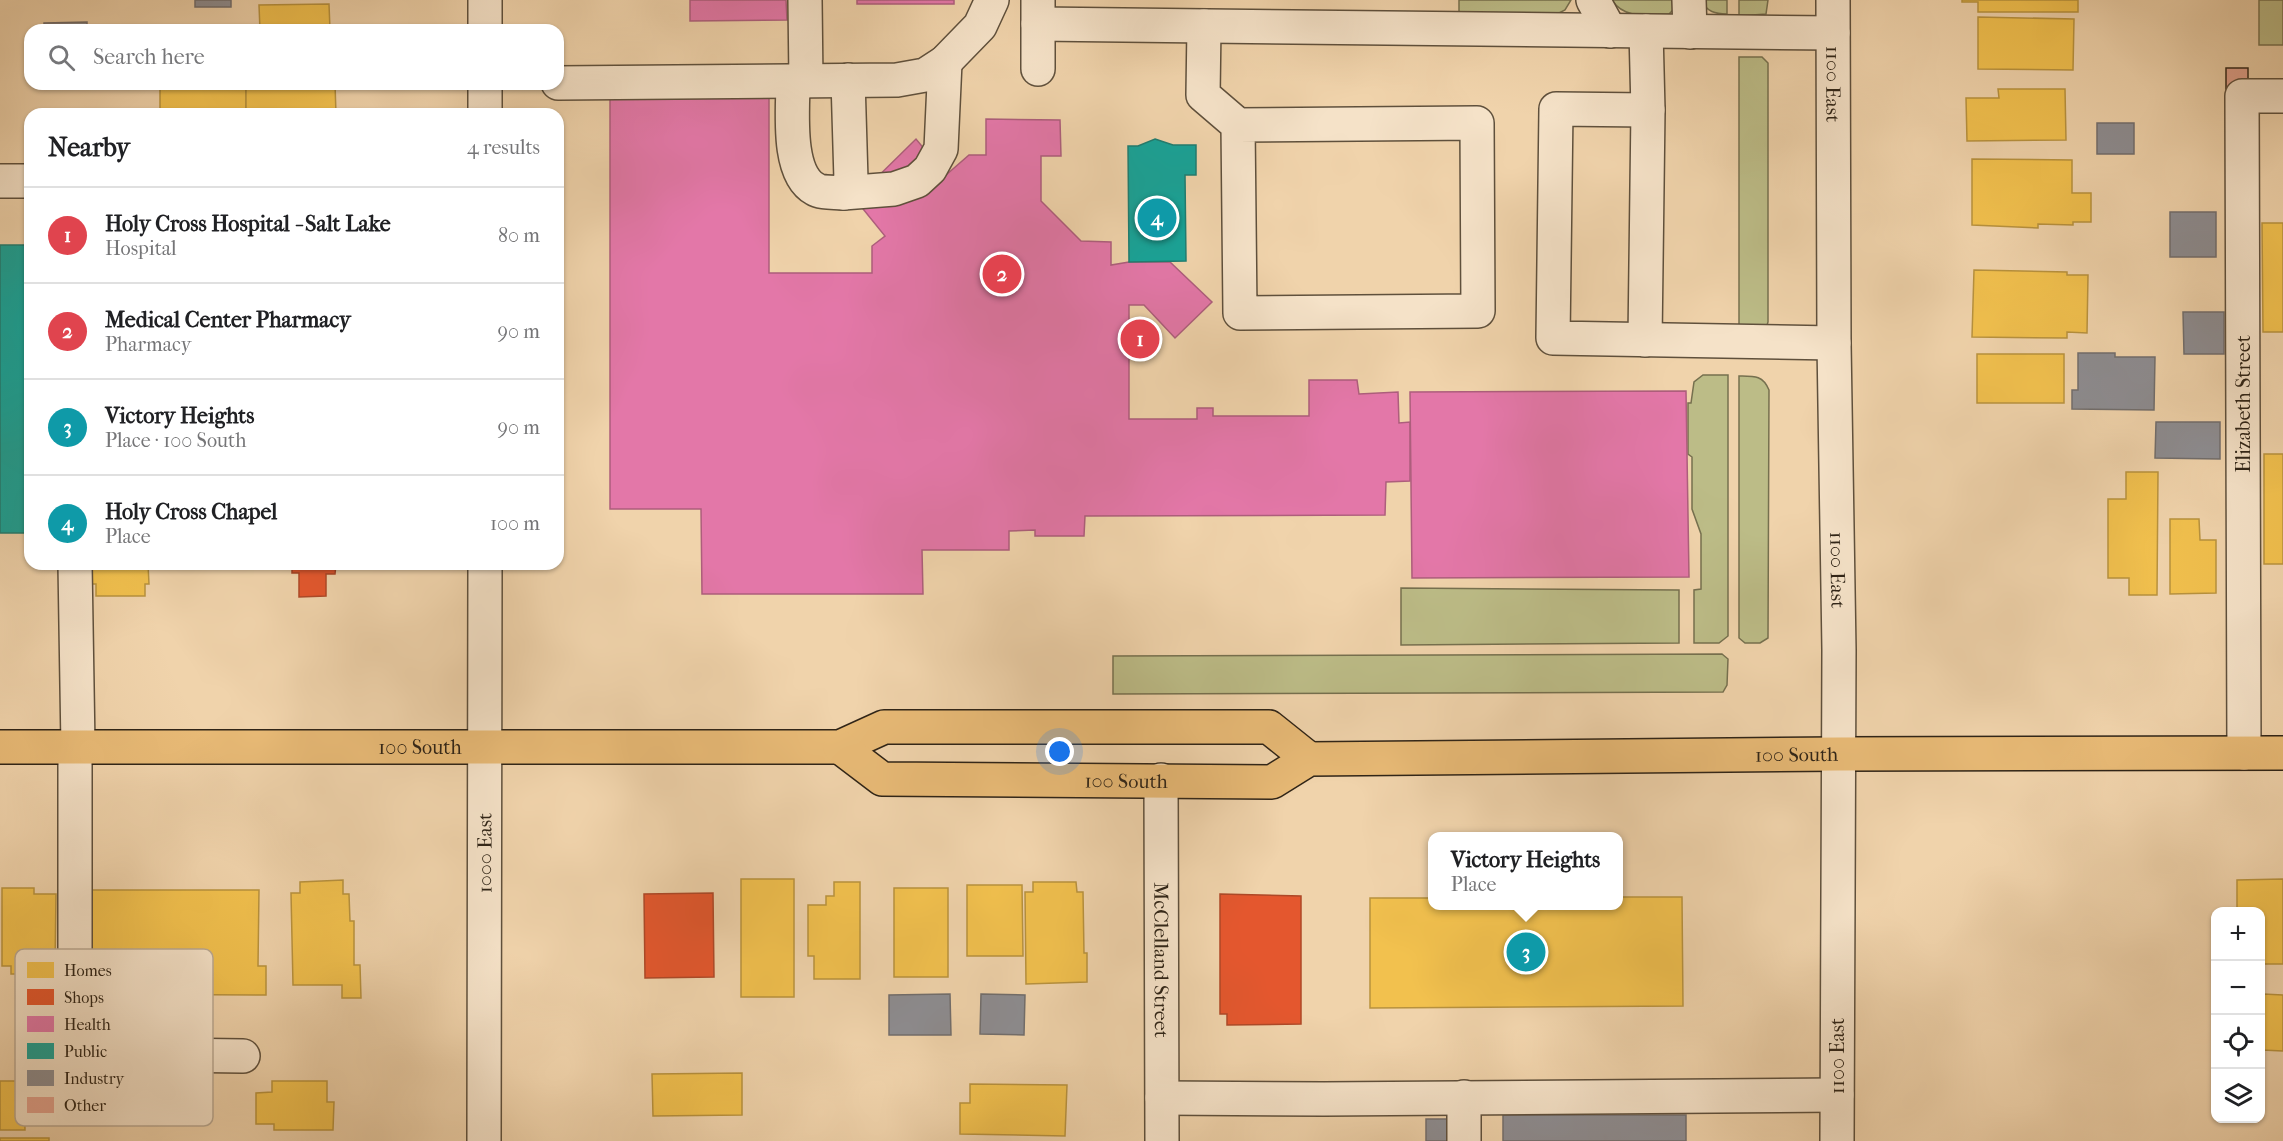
<!DOCTYPE html>
<html lang="en">
<head>
<meta charset="utf-8">
<style>
	:root { --surface:#fff; --page:#f2f2f2; --text:#202124; --muted:#757577; --line:#e0e0e0; --accent:#0f766e }
	body { margin:0; font-family:"IM FELL French Canon",serif; background:var(--page); color:var(--text) }
	.controls { position:absolute; right:18px; bottom:18px; display:grid; overflow:hidden; border-radius:12px; box-shadow:0 2px 4px #0004 }
	.controls button { width:54px; height:54px; display:grid; place-items:center; padding:0; border:0; border-bottom:2px solid var(--line); background:var(--surface); color:var(--text); font:30px sans-serif }
	.you { position:absolute; left:1060px; top:752px; width:21px; height:21px; margin:-15px; border:4px solid #fff; border-radius:50%; background:#1a73e8; box-shadow:0 0 0 9px #1a73e833 }
	.badge { display:grid; place-items:center; width:39px; height:39px; border-radius:50%; background:var(--accent); color:#fff; font-size:20px; font-weight:700 }
	.pin { position:absolute; translate:-50% -50%; border:3px solid #fff; box-shadow:0 2px 6px #0006 }
	.popup { position:absolute; left:1428px; top:832px; width:195px; height:78px; box-sizing:border-box; display:grid; place-content:center; border-radius:12px; background:var(--surface); filter:drop-shadow(0 2px 4px #0005); font-size:20px; white-space:nowrap; color:var(--muted) }
	.popup b { font-size:22px; color:var(--text) }
	.popup::after { content:''; position:absolute; left:50%; top:100%; margin-left:-12px; border:12px solid transparent; border-top-color:var(--surface) }
	.list { margin:0; padding:0; list-style:none }
	h2 { display:flex; justify-content:space-between; align-items:center; height:78px; margin:0; padding:0 24px; font-size:26px }
	h2 small { font-size:20px; font-weight:400; color:var(--muted) }
	.list li { display:grid; grid-template-columns:39px 1fr auto; gap:18px; align-items:center; box-sizing:border-box; height:96px; padding:0 24px; border-top:2px solid var(--line) }
	.list b { display:block; font-size:22px; white-space:nowrap }
	.list p { margin:0; font-size:20px; white-space:nowrap; color:var(--muted) }
	.list em { font-size:20px; font-style:normal; color:var(--muted) }
	.icon { flex:none; width:33px; height:33px; fill:none; stroke:currentColor; stroke-width:2; stroke-linecap:round; stroke-linejoin:round }
	.map { position:relative; flex:none; width:2283px; height:1141px; overflow:hidden }
	.search { position:absolute; background:var(--surface); box-shadow:0 2px 4px #0004; left:24px; top:24px; width:540px; height:66px; display:flex; align-items:center; gap:15px; box-sizing:border-box; padding:0 21px; border-radius:18px; color:var(--muted); font-size:22px }
	.panel { position:absolute; background:var(--surface); box-shadow:0 2px 4px #0004; left:24px; top:108px; width:540px; height:462px; border-radius:18px }
	.map>svg:first-child { display:block }
	.green { fill:#bcbc87; stroke:#76704f; stroke-width:1.5 }
	.homes { fill:#f2c14e; stroke:#b8923e; stroke-width:1.5 }
	.shops { fill:#e4572e; stroke:#ae4827; stroke-width:1.5 }
	.health { fill:#e377a8; stroke:#ad5e7c; stroke-width:1.5 }
	.public { fill:#17a398; stroke:#1e7d71; stroke-width:1.5 }
	.industry { fill:#8d8d92; stroke:#716e6d; stroke-width:1.5 }
	.building { fill:#e4a38f; stroke:#2f2417; stroke-width:1.5 }
	.lines { fill:none; stroke-linecap:round; stroke-linejoin:round }
	.minor-casing { stroke:#5f503c; stroke-width:36 }
	.major-casing { stroke:#2f2417; stroke-width:36 }
	.minor { stroke:#f5e2c8; stroke-width:33 }
	.major { stroke:#e8ba76; stroke-width:33 }
	.labels { text-anchor:middle; stroke-width:6; stroke-linejoin:round; paint-order:stroke }
	.street-label { font-size:20px; fill:#2f2417; stroke:#f5e2c8 }
	.key { fill:#f5e2c8; stroke:#baa993; stroke-width:1.5 }
	.key-label { font-size:16px; fill:#2f2417 }
</style>
</head>
<body>
<div class="map">
<svg width="2283" height="1141" viewBox="0 0 2283 1141">
	<rect width="100%" height="100%" fill="#f0d3ab"/>
	<filter id="stains"><feTurbulence type="fractalNoise" baseFrequency=".00333" numOctaves="4"/><feColorMatrix values="0 0 0 0 .2 0 0 0 0 .09 0 0 0 0 .02 0 0 0 .5 -.17"/></filter>
	<radialGradient id="worn" r=".72"><stop offset=".6" stop-color="#630" stop-opacity="0"/><stop offset="1" stop-color="#630" stop-opacity=".3"/></radialGradient>
	<g class="green">
		<polygon points="1459,0 1571,0 1565,10 1557,14 1459,14"/>
		<path d="M1612,0H1674V9L1669,14C1648,14 1625,20 1612,0Z"/>
		<path d="M1702,0H1727V14C1716,14 1706,12 1702,0Z"/>
		<polygon points="1739,0 1768,0 1766,14 1739,16"/>
		<rect x="2259" y="0" width="24" height="45"/>
		<polygon points="1739,57 1762,57 1768,63 1768,322 1766,329 1739,336"/>
		<polygon points="1703,375 1728,375 1728,636 1719,643 1694,643 1694,590 1701,589 1701,534 1692,509 1692,457 1688,454 1688,403 1691,403 1694,382"/>
		<path d="M1739,376C1754,376 1763,375 1769,390L1768,638L1760,643H1745L1739,638Z"/>
		<polygon points="1401,588 1679,590 1679,643 1401,645"/>
		<polygon points="1722,654 1728,659 1727,685 1723,692 1113,694 1113,656"/>
	</g>
	<g class="homes">
		<polygon points="1962,0 2078,0 2078,12 1978,12 1978,2 1962,2"/>
		<polygon points="329,4 330,30 260,30 259,5"/>
		<polygon points="1978,17 2074,19 2073,70 1978,69"/>
		<rect x="160" y="84" width="86" height="30"/>
		<polygon points="246,84 335,84 336,114 246,114"/>
		<polygon points="1998,89 2065,89 2066,140 1967,141 1966,98 1999,98"/>
		<polygon points="1972,159 2072,160 2072,193 2091,193 2091,222 2073,222 2073,225 2038,224 2038,228 1972,225"/>
		<polygon points="2262,223 2283,223 2283,332 2263,332"/>
		<polygon points="1974,270 2067,272 2067,275 2088,275 2087,333 2067,332 2067,338 1972,337"/>
		<rect x="1977" y="354" width="87" height="49"/>
		<rect x="2264" y="454" width="19" height="110"/>
		<polygon points="2126,472 2158,472 2157,595 2129,595 2129,578 2108,578 2108,499 2126,499"/>
		<polygon points="2170,519 2199,519 2200,540 2216,540 2216,593 2170,594"/>
		<polygon points="88,564 148,564 149,584 145,584 145,596 96,596 96,584 88,584"/>
		<rect x="741" y="879" width="53" height="118"/>
		<polygon points="2283,879 2283,964 2260,964 2260,912 2237,912 2237,880"/>
		<polygon points="343,880 343,894 349,894 350,921 354,921 354,965 360,965 361,998 342,998 342,985 293,985 291,893 300,893 300,882"/>
		<polygon points="834,882 860,882 860,979 814,979 814,956 808,956 808,905 826,905 826,896 834,896"/>
		<polygon points="1033,882 1076,882 1077,892 1083,892 1084,953 1087,953 1087,982 1026,984 1025,892 1033,892"/>
		<polygon points="967,885 1022,885 1023,956 967,956"/>
		<polygon points="2,888 34,888 34,894 56,894 55,966 27,966 27,974 11,974 11,966 2,966"/>
		<rect x="894" y="888" width="54" height="89"/>
		<polygon points="86,890 259,890 258,966 266,966 266,995 77,994"/>
		<polygon points="1619,897 1682,897 1683,1006 1370,1008 1370,898 1433,898 1433,906 1619,906"/>
		<polygon points="2263,994 2283,995 2283,1051 2262,1050"/>
		<polygon points="742,1073 742,1115 653,1116 652,1074"/>
		<polygon points="0,1081 24,1081 25,1130 0,1130"/>
		<polygon points="272,1081 327,1081 327,1102 334,1102 333,1130 274,1130 274,1124 256,1124 256,1093 272,1092"/>
		<polygon points="970,1084 1067,1085 1065,1136 960,1134 960,1103 970,1103"/>
		<polygon points="135,1092 151,1092 150,1121 135,1121"/>
		<rect x="0" y="1138" width="49" height="3"/>
	</g>
	<g class="shops">
		<polygon points="282,564 336,564 335,574 326,574 326,596 299,597 299,573 292,573 292,566"/>
		<polygon points="713,893 714,977 645,978 644,894"/>
		<polygon points="1220,894 1301,896 1301,1024 1227,1025 1227,1014 1220,1014"/>
	</g>
	<g class="health">
		<polygon points="690,0 786,0 787,20 690,21"/>
		<rect x="857" y="0" width="97" height="4"/>
		<polygon points="610,98 769,98 769,273 872,273 872,246 885,236 855,199 916,139 946,175 969,155 986,155 986,119 1060,120 1061,156 1041,156 1041,201 1081,241 1111,242 1111,265 1129,262 1170,262 1212,302 1175,338 1144,305 1129,305 1129,419 1197,419 1197,408 1213,408 1213,416 1309,416 1309,380 1357,380 1359,394 1398,392 1399,423 1410,422 1410,481 1386,482 1385,515 1085,516 1084,536 1035,536 1035,530 1009,531 1009,550 922,550 923,594 702,594 701,509 610,509"/>
		<polygon points="1686,391 1689,577 1412,578 1410,392"/>
	</g>
	<g class="public">
		<polygon points="1155,139 1173,145 1196,145 1196,175 1185,175 1186,261 1129,262 1128,146 1138,146"/>
		<rect x="0" y="245" width="30" height="288"/>
	</g>
	<g class="industry">
		<rect x="195" y="0" width="36" height="7"/>
		<polygon points="87,22 87,30 44,30 44,23"/>
		<rect x="2097" y="123" width="37" height="31"/>
		<rect x="2170" y="212" width="46" height="45"/>
		<polygon points="2183,312 2224,312 2224,354 2184,354"/>
		<polygon points="2078,353 2115,353 2115,357 2155,357 2154,410 2072,409 2072,390 2078,390"/>
		<polygon points="2156,422 2220,422 2220,459 2155,458"/>
		<polygon points="950,994 951,1035 889,1035 889,995"/>
		<polygon points="981,994 1025,995 1024,1035 980,1034"/>
		<rect x="1503" y="1115" width="183" height="26"/>
		<rect x="1426" y="1119" width="35" height="22"/>
	</g>
	<rect class="building" x="2226" y="68" width="22" height="21"/>
	<g class="lines">
		<defs>
			<g id="minor">
				<polyline points="805,0 806,81"/>
				<polyline points="1593,0 1610,31"/>
				<polyline points="1689,0 1690,32"/>
				<path id="s1" d="M1833,0L1834,343L1839,650L1837,1141"/>
				<polyline points="1038,24 1833,33"/>
				<polyline points="1204,26 1203,95 1238,125 1477,123 1478,311 1240,313 1238,125"/>
				<polyline points="485,30 485,0"/>
				<polyline points="1038,69 1038,0"/>
				<path d="M793,81C793,109 786,173 815,189C821,193 835,192 843,193L851,180L848,80"/>
				<polyline points="558,83 897,80 925,75 945,62 980,26 992,0"/>
				<polyline points="1648,110 1556,109 1553,338 1834,343"/>
				<polyline points="485,114 485,84"/>
				<polyline points="0,181 30,181"/>
				<polyline points="843,193 894,189 917,181 930,169 941,149 945,62"/>
				<polyline points="1645,340 1648,110 1646,31"/>
				<polyline points="75,564 78,747"/>
				<path d="M75,747V982L78,1037C82,1047 87,1052 98,1054L243,1056"/>
				<polyline points="2244,753 2242,96 2283,96"/>
				<path id="s2" d="M1161,780L1162,1141"/>
				<polyline points="1162,1098 1324,1099 1837,1095"/>
				<path id="s3" d="M484,1141L485,564"/>
				<polyline points="1464,1141 1464,1097"/>
			</g>
			<g id="major">
				<path id="s4" d="M0,747H840L884,727H1269L1309,759"/>
				<path id="s5" d="M840,747L882,779L1272,782L1309,759L1838,754L2283,753"/>
			</g>
		</defs>
		<use href="#minor" class="minor-casing"/>
		<use href="#major" class="major-casing"/>
		<use href="#minor" class="minor"/>
		<use href="#major" class="major"/>
	</g>
	<g class="labels">
		<g class="street-label">
			<text dy="7" stroke="none"><textPath href="#s1" startOffset="84">1100 East</textPath></text>
			<text transform="translate(2243 404) rotate(-90)" y="7">Elizabeth Street</text>
			<text dy="7" stroke="none"><textPath href="#s1" startOffset="570">1100 East</textPath></text>
			<text dy="7" stroke="none"><textPath href="#s4" startOffset="420">100 South</textPath></text>
			<text dy="7" stroke="none"><textPath href="#s5" startOffset="974">100 South</textPath></text>
			<text dy="7" stroke="none"><textPath href="#s5" startOffset="297">100 South</textPath></text>
			<text dy="7" stroke="none"><textPath href="#s3" startOffset="288">1000 East</textPath></text>
			<text dy="7" stroke="none"><textPath href="#s2" startOffset="180">McClelland Street</textPath></text>
			<text transform="translate(1837 1056) rotate(-90)" y="7">1100 East</text>
		</g>
	</g>
	<rect x="15" y="949" width="198" height="177" rx="9" class="key"/>
	<rect x="27" y="962" width="27" height="16" fill="#f2c14e"/>
	<rect x="27" y="989" width="27" height="16" fill="#e4572e"/>
	<rect x="27" y="1016" width="27" height="16" fill="#e377a8"/>
	<rect x="27" y="1043" width="27" height="16" fill="#17a398"/>
	<rect x="27" y="1070" width="27" height="16" fill="#8d8d92"/>
	<rect x="27" y="1097" width="27" height="16" fill="#e4a38f"/>
	<g class="key-label">
		<text x="64" y="976">Homes</text>
		<text x="64" y="1003">Shops</text>
		<text x="64" y="1030">Health</text>
		<text x="64" y="1057">Public</text>
		<text x="64" y="1084">Industry</text>
		<text x="64" y="1111">Other</text>
	</g>
	<rect width="100%" height="100%" filter="url(#stains)"/>
	<rect width="100%" height="100%" fill="url(#worn)"/>
</svg>
<div class="controls">
<button>+</button>
<button>−</button>
<button><svg class="icon" aria-label="locate" viewBox="0 0 24 24"><circle cx="12" cy="12" r="6"/><path d="M12 2v4M12 18v4M2 12h4M18 12h4"/></svg></button>
<button><svg class="icon" aria-label="layers" viewBox="0 0 24 24"><path d="M12 4l9 5-9 5-9-5zM3 14l9 5 9-5"/></svg></button>
</div>
<div class="you"></div>
<div class="pin badge" style="left:1140px;top:339px;background:#e0444e">1</div>
<div class="pin badge" style="left:1002px;top:274px;background:#e0444e">2</div>
<div class="pin badge" style="left:1526px;top:952px;background:#0f9aa8">3</div>
<div class="popup"><b>Victory Heights</b>Place</div>
<div class="pin badge" style="left:1157px;top:218px;background:#0f9aa8">4</div>
<div class="search"><svg class="icon" aria-label="search" viewBox="0 0 24 24"><circle cx="10" cy="10" r="6"/><path d="M15 15l6 6"/></svg>Search here</div>
<section class="panel">
<h2>Nearby<small>4 results</small></h2>
<ul class="list">
<li><span class="badge" style="background:#e0444e">1</span><div><b>Holy Cross Hospital - Salt Lake</b><p>Hospital</p></div><em>80 m</em></li>
<li><span class="badge" style="background:#e0444e">2</span><div><b>Medical Center Pharmacy</b><p>Pharmacy</p></div><em>90 m</em></li>
<li><span class="badge" style="background:#0f9aa8">3</span><div><b>Victory Heights</b><p>Place · 100 South</p></div><em>90 m</em></li>
<li><span class="badge" style="background:#0f9aa8">4</span><div><b>Holy Cross Chapel</b><p>Place</p></div><em>100 m</em></li>
</ul>
</section>
</div>
</body>
</html>
